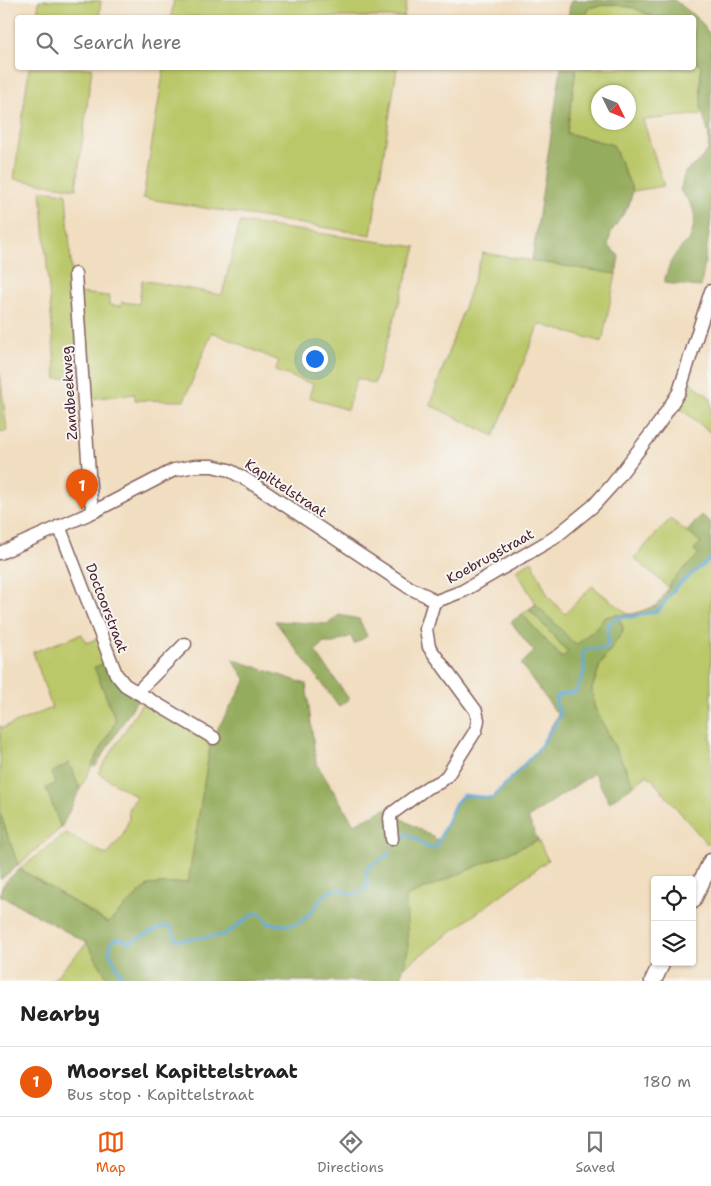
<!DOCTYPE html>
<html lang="en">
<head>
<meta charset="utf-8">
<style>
	:root { --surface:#fff; --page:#f2f2f2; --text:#222; --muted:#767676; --line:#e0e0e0; --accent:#ea580c }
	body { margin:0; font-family:"Shantell Sans",sans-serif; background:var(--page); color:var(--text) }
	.controls { position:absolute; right:15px; bottom:15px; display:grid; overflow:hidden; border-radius:5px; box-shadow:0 1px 4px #0004 }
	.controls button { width:45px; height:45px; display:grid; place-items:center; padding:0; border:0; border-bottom:1px solid var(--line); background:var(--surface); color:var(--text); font:25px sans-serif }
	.compass { position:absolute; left:591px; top:85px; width:45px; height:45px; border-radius:50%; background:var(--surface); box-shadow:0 1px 4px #0004; rotate:133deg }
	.you { position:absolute; left:314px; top:358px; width:18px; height:18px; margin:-12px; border:4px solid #fff; border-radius:50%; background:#1a73e8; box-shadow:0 0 0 8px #1a73e833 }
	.badge { display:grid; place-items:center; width:32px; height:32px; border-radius:50%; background:var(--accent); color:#fff; font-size:16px; font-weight:700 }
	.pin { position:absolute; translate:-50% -41px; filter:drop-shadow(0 1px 2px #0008) }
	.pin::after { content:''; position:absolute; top:26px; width:18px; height:15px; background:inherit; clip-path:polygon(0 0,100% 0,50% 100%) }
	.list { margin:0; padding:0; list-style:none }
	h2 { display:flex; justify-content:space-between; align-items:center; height:65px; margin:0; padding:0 20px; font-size:21px }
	h2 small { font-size:16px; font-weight:400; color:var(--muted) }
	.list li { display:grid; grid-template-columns:32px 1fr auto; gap:15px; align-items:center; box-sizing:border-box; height:70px; padding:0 20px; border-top:1px solid var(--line) }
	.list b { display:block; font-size:19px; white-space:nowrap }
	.list p { margin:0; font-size:16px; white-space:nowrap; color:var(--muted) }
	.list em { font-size:16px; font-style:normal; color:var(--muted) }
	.icon { flex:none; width:28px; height:28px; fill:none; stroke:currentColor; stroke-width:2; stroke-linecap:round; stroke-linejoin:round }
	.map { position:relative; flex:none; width:711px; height:981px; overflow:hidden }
	.search { position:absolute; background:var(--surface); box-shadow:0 1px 4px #0004; left:15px; right:15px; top:15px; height:55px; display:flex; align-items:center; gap:12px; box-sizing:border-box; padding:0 18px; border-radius:5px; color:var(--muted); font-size:19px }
	.sheet { height:135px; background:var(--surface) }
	nav { display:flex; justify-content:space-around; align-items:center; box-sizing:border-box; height:70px; border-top:1px solid var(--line); background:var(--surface); font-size:14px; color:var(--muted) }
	nav a { display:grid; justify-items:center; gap:2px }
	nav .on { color:var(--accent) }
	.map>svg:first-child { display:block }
	.green { fill:#bbc869; stroke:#82744a; fill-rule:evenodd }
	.forest { fill:#94ac5d; stroke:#6f6644 }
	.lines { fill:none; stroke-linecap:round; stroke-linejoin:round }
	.stream { stroke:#60a8d7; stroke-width:3 }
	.minor-casing { stroke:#84625f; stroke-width:15 }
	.major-casing { stroke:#84625f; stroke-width:19 }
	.minor { stroke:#fff; stroke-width:12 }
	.major { stroke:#fff; stroke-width:16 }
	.labels { text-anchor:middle; stroke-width:4; stroke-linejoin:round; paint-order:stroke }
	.street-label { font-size:14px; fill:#4a1f2b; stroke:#f6f6f2 }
</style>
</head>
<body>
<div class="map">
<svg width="711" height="981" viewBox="0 0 711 981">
	<rect width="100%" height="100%" fill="#f6f6f2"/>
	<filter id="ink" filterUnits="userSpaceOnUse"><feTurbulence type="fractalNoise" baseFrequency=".02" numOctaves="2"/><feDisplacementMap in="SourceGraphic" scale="10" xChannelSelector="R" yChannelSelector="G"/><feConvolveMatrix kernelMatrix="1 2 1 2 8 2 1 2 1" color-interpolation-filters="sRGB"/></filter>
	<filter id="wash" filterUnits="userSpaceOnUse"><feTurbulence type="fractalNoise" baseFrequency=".0096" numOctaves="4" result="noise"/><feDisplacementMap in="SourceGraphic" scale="20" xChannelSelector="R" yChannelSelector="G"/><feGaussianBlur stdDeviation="1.12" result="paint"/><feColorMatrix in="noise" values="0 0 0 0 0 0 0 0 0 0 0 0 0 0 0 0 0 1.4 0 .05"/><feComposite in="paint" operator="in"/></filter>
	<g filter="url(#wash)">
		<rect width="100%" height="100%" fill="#f1ddbf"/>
		<g class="green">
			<polygon points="39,0 101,1 99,17 37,17"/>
			<polygon points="174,0 407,0 404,17 171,17"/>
			<polygon points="611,4 634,8 654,17 585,18 587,8"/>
			<path d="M694,60L701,66L700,87L703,114L643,120L664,186L633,191L613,145L567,133L576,68H694ZM598,92H628V122H598Z"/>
			<polygon points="29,68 92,68 76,189 14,179"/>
			<polygon points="164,68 397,68 371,235 143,198"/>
			<polygon points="41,190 66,193 79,376 56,379"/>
			<polygon points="240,222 416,247 374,384 357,378 347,410 309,397 313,384 275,371 279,361 212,332 184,401 135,400 135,394 87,399 79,293 109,296 109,305 121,306 122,302 139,304 142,280 222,295"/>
			<polygon points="483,253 616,274 602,342 539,324 494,436 430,405"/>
			<polygon points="0,374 7,431 0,432"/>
			<polygon points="689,381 711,398 711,433 677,406"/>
			<polygon points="670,519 701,542 699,554 672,581 668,587 634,558"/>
			<polygon points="711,559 711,840 708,845 648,775 634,785 594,706 592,689 600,665 622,633 623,628 619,617 631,617 658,610 677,586"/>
			<polygon points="532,561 548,596 565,614 592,586 628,614 605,617 597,627 576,646 536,604 516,570"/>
			<polygon points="529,609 568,652 562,659 522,614"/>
			<polygon points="82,634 86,643 99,638 109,662 95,668 116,721 80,789 69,764 55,784 47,788 61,828 18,865 0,813 0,725 2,728 52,708 33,652"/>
			<polygon points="143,702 211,740 189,882 148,885 108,923 20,869 66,833 107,855 123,835 129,819 128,809 137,797 98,773"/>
			<polygon points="538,840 548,860 403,968 408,950 405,897"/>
			<polygon points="87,943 109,981 52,981"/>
		</g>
		<g class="forest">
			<path d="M571,0H674L698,18L711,36V220L701,287L664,283C668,266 674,251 689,241C697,217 698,210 680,191L685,172L699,161L708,150L709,135L701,108V66L694,60V18L654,17L634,8L611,4L588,8L585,17H568Z"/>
			<polygon points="561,68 576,68 567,133 613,145 633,191 628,207 611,232 608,245 619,256 616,274 532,261"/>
			<path d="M701,515L711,522V559L677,586L658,611L631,617H619L623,628L622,633L600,665L592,689L594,706L634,785L609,802L594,773L528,818L538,840L406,897L408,950L400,981H109L87,943L0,895C0,884 12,876 20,869L108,923L148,885L188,882L211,740L246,680L232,659L306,684L316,763L354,824L392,806L397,816L438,840L455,804L463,795L492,798L536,752L558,715L521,664L534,652L511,622L522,614L562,658L568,652L529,609L536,604L576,645L597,627L605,617L614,615L633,614L655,606L662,599L672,581L699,554L694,550L701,542L687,532Z"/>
			<polygon points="339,615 359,619 367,636 354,644 351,636 334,643 324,643 315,651 349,699 339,706 275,621 328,624"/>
			<polygon points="109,662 138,699 95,767 92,765 116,721 94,667"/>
			<polygon points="69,763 80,789 61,828 46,788 55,784 51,773"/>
			<polygon points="0,813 18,865 1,879 0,879"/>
		</g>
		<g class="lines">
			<g class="stream">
				<path d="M399,840L406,834C416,837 422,846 432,849L436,847L455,804L463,795L492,798L536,752L559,719L561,713C556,706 554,703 558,695L575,692L579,686L585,669L582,654L586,649H605L608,645V626L613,620L619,617H631L658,611L677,586L711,559"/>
				<path d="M124,981L109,951L112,941L119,938L130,942L164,926L171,927L176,939L181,940L224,935L255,913L261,914L268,923C277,925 287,926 296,924C312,919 322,888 338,889C343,889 349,893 353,895L363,891L368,885L366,871L370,866L389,854L390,851"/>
			</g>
		</g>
	</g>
	<g filter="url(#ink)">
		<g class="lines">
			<defs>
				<g id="minor">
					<polyline points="75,274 91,502 95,511"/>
					<polyline points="59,526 116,674 125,685 214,738"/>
					<polyline points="0,553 95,511 174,470 195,466 212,466 229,470 247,480 410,588 427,596 434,602"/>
					<polyline points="434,602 463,591 554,538 593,506 612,485 660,422 679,392 711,291"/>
					<polyline points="137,692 185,644"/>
					<polyline points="392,839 390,818 391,814 428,787 440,782 447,776 476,730 478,720 476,711 429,647 426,629 434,602"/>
				</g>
				<g id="major">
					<polyline points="692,901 711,862"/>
					<polyline points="653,981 662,962"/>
				</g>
			</defs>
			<use href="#minor" class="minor-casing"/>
			<use href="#major" class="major-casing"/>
			<use href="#minor" class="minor"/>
			<use href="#major" class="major"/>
		</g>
	</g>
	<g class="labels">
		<g class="street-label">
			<text transform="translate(69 393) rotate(-94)" y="5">Zandbeekweg</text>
			<text transform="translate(286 488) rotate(33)" y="5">Kapittelstraat</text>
			<text transform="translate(490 556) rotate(-29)" y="5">Koebrugstraat</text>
			<text transform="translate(107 608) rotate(69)" y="5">Doctoorstraat</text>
		</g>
	</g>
</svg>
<div class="controls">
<button><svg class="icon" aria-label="locate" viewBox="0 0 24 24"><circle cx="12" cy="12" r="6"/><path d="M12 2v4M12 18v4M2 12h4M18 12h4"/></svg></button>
<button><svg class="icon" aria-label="layers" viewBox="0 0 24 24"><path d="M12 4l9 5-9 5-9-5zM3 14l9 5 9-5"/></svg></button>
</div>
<svg class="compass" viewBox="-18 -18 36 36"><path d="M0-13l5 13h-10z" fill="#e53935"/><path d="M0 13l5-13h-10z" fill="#767676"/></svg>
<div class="you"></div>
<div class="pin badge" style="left:82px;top:510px">1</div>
<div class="search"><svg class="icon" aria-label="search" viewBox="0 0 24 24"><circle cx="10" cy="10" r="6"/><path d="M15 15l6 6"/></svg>Search here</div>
</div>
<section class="sheet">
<h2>Nearby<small></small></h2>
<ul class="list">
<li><span class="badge">1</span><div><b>Moorsel Kapittelstraat</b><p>Bus stop · Kapittelstraat</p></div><em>180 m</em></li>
</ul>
</section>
<nav>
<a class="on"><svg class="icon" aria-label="map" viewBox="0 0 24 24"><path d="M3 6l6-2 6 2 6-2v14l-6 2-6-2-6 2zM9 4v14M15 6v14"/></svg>Map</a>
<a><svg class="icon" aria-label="directions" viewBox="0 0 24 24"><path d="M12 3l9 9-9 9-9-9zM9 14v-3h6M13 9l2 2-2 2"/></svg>Directions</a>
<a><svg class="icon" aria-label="saved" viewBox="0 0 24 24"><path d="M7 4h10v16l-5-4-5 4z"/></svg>Saved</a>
</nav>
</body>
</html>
